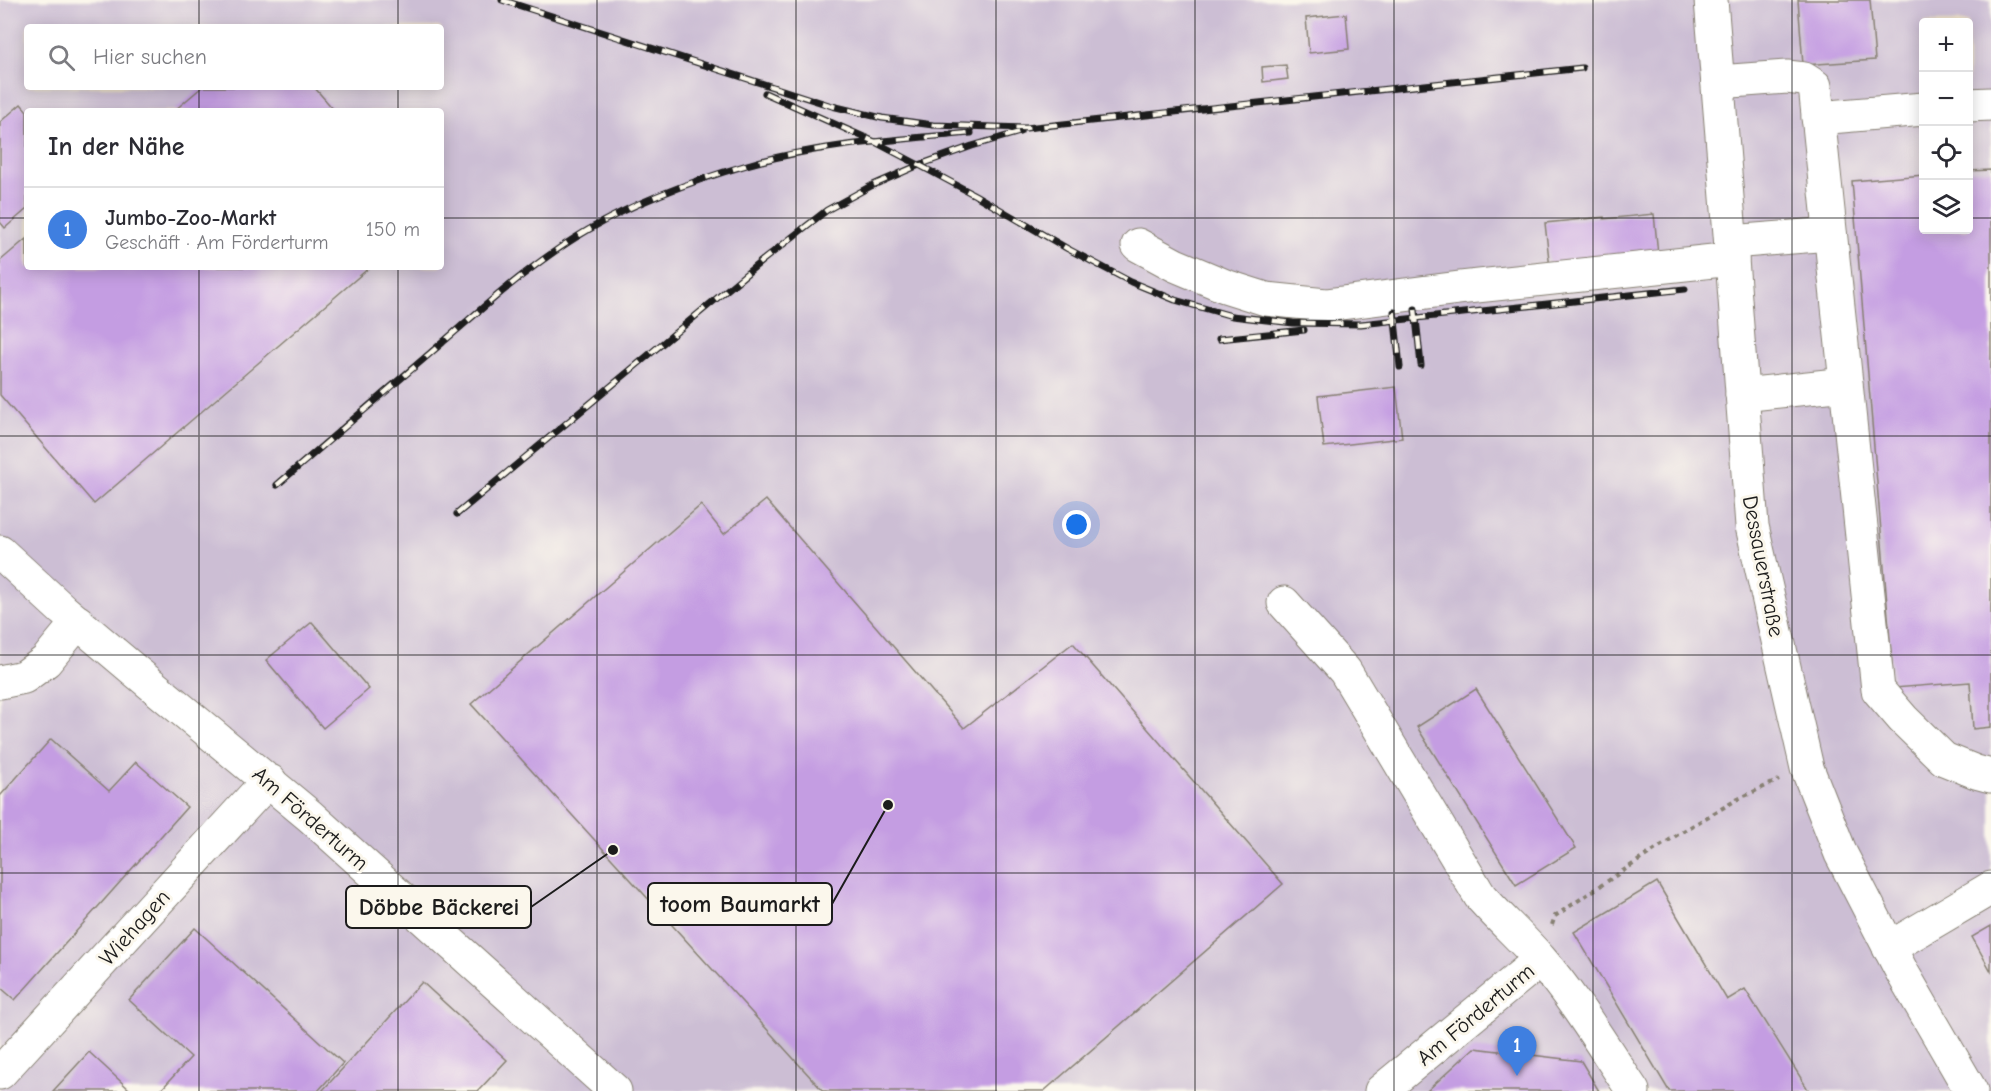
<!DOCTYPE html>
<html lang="de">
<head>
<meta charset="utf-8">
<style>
	:root { --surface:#fff; --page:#f7f7f7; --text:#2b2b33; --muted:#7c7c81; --line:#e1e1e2; --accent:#db2777 }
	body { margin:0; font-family:"Comic Neue",sans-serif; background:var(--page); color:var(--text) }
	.controls { position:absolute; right:18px; top:18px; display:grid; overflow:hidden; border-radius:6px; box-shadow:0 3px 15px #0003 }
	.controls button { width:54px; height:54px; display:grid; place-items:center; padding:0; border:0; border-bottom:2px solid var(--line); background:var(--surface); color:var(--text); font:30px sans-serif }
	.you { position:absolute; left:1077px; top:525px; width:21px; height:21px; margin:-15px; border:4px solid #fff; border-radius:50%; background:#1a73e8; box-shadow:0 0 0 9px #1a73e833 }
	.badge { display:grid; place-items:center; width:39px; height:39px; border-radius:50%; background:var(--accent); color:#fff; font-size:20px; font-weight:700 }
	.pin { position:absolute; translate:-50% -50px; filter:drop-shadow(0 2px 3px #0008) }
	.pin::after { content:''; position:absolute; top:32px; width:21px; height:18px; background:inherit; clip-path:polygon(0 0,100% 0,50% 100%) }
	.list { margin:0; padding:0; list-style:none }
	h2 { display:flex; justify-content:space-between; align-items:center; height:78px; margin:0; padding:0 24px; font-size:26px }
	h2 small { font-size:20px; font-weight:400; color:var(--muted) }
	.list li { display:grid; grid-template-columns:39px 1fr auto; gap:18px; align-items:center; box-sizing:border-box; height:84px; padding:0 24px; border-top:2px solid var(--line) }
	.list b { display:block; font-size:22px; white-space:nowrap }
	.list p { margin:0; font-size:20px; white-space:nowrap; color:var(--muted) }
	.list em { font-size:20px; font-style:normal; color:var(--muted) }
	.icon { flex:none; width:33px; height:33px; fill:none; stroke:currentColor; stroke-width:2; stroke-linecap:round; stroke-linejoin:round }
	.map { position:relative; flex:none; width:1991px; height:1091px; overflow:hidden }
	.search { position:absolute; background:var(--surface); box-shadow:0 3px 15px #0003; left:24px; top:24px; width:420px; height:66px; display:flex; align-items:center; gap:15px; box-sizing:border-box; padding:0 21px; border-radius:6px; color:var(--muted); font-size:22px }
	.panel { position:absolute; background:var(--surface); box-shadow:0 3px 15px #0003; left:24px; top:108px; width:420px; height:162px; border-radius:6px }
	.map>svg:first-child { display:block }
	.industrial { fill:#ccbed4; fill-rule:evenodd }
	.building { fill:#c49de2 }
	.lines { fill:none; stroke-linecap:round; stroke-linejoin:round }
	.minor-casing { stroke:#878073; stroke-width:35 }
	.path { stroke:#878073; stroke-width:4; stroke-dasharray:4.5 4.5; stroke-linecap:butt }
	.minor { stroke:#fff; stroke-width:33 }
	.rail-casing { stroke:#1c1c1c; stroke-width:7 }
	.rail { stroke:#fbf7ec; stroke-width:4.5; stroke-dasharray:14; stroke-linecap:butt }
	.grid { fill:none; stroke:#1c1c1c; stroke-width:1.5; stroke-opacity:0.55 }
	.labels { text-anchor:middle; stroke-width:6; stroke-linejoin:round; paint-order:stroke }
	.street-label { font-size:22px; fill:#1c1c1c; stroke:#fbf7ec }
	.leader { fill:none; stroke:#1c1c1c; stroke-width:2 }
	.callout-dot { fill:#1c1c1c; stroke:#fbf7ec; stroke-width:2 }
	.callout { fill:#fbf7ec; stroke:#1c1c1c; stroke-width:2 }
	.callout-label { font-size:24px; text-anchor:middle; font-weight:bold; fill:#1c1c1c }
</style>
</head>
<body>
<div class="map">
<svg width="1991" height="1091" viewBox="0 0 1991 1091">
	<rect width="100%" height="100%" fill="#fbf7ec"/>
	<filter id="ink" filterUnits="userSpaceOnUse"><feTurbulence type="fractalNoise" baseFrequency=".0167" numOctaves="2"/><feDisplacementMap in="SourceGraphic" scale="12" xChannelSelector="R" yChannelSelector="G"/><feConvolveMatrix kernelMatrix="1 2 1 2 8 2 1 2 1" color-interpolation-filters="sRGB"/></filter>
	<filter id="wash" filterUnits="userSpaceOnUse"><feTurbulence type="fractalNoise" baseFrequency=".008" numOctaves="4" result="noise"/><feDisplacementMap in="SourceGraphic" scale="24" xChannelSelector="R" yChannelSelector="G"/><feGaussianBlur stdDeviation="1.35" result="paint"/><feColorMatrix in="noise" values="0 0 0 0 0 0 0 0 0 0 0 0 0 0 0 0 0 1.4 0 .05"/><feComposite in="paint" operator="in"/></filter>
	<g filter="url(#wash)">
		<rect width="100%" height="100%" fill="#f2e5ca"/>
		<path class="industrial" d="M0,0H1991V1091H0ZM1924,22H1968V230H1924ZM27,27H441V87H27ZM27,111H441V267H27Z"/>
		<g id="blocks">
			<g class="building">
				<polygon points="1798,0 1870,0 1875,60 1803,65"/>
				<polygon points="1346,14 1349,49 1309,53 1306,18"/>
				<polygon points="1286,65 1288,79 1263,82 1262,67"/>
				<polygon points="202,87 314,87 335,111 174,111"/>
				<polygon points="21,104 27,111 27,209 5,228 0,222 0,122"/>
				<polygon points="1991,170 1991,727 1973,729 1970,682 1894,688 1852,181 1924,175 1924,230 1968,230 1968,171"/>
				<polygon points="1654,214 1658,254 1550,269 1545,223 1604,217 1604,219"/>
				<polygon points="27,238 27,267 370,267 94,504 0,395 0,261"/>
				<polygon points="1396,387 1402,438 1324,447 1318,396"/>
				<polygon points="766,500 964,728 1073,643 1283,884 1044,1091 823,1091 471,704 701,505 724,534"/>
				<polygon points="312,622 369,689 323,728 266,660"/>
				<polygon points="1476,689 1576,848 1516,885 1417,727"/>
				<polygon points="51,739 109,791 136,762 187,807 15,1000 0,987 0,796"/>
				<polygon points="1657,882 1727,1000 1745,989 1809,1091 1669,1091 1574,932"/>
				<polygon points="1991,926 1991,971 1972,937"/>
				<polygon points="195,928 343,1063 318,1091 160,1091 191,1057 129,1000"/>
				<polygon points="422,982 507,1060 478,1091 322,1091"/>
				<polygon points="1474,1048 1581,1061 1599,1091 1427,1091"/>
				<polygon points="89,1052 131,1091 53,1091"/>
			</g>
		</g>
	</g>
	<g filter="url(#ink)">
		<use href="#blocks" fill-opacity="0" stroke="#878073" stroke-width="1.5"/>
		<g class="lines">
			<defs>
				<g id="minor">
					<polyline points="1711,0 1732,259 1752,526 1807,768 1841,854 1902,972 1971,1091"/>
					<polyline points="1718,82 1787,77 1804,79 1815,86 1878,690 1903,719 1944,759 1976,772 1991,776"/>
					<polyline points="1968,105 1991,104"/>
					<polyline points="1818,118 1924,109"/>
					<polyline points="1731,242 1830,234"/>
					<polyline points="1138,245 1175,265 1225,286 1266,299 1326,305 1459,288 1732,259"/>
					<polyline points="1742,395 1846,384"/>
					<polyline points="0,552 63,610 134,670 310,816 615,1091"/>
					<path d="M1284,603L1345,671L1480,896C1499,918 1521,937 1540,959C1574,998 1604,1048 1633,1091"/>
					<polyline points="0,682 24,677 46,661 78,622"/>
					<polyline points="1889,948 1991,888"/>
					<polyline points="0,1073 254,796 270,781"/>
					<polyline points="1381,1091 1540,960"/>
				</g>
			</defs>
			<use href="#minor" class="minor-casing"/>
			<polyline class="path" points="1552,925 1555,916 1680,833 1738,799 1779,780"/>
			<use href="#minor" class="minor"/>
			<defs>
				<g id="rail">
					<polyline points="502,0 832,106 882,118 933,125 1026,128 1582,68"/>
					<polyline points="765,93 875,142 919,165 975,195 1068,249 1131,282 1175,300 1232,316 1293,323 1361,324 1685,289"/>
					<polyline points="1415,309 1421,365"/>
					<polyline points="1394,312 1400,367"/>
					<polyline points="1219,339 1304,330"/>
					<path d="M277,485C332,438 387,391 442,343C488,303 535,261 588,230C637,201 692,181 747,165C819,144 896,140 971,133"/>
					<polyline points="457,514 763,260 827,210 871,186 919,165 972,146 1020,132"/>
				</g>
			</defs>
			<use href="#rail" class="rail-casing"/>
			<use href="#rail" class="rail"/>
		</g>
	</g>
	<path class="grid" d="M199,0V27M398,0V27M597,0V1091M796,0V1091M996,0V1091M1195,0V1091M1394,0V1091M1593,0V1091M1792,0V1091M199,87V111M398,87V111M0,218H27M441,218H1924M1968,218H1991M199,267V1091M398,267V1091M0,436H1991M0,655H1991M0,873H1991"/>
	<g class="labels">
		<g class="street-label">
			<text transform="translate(1764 566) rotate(79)" y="8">Dessauerstraße</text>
			<text transform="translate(311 818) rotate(41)" y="8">Am Förderturm</text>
			<text transform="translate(134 927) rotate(-48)" y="8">Wiehagen</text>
			<text transform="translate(1475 1014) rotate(-40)" y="8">Am Förderturm</text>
		</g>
	</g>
	<path class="leader" d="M888 805L832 904M613 850L531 907"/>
	<g class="callout-dot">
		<circle cx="888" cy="805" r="6"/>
		<circle cx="613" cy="850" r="6"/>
	</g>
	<g class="callout">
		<rect x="648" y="883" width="184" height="42" rx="6"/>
		<rect x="346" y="886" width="185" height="42" rx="6"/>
	</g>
	<g class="callout-label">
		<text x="740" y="912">toom Baumarkt</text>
		<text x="439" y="915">Döbbe Bäckerei</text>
	</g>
</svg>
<div class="controls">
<button>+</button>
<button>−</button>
<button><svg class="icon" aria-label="locate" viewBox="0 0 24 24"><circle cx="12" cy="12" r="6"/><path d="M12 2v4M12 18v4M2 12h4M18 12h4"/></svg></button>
<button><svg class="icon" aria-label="layers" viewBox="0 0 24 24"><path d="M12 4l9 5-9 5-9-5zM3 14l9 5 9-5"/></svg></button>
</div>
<div class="you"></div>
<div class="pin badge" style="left:1517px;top:1076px;background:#3f7fe0">1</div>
<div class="search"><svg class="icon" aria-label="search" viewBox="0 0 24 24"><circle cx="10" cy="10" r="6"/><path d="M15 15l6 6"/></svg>Hier suchen</div>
<section class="panel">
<h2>In der Nähe<small></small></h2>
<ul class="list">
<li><span class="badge" style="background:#3f7fe0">1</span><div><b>Jumbo-Zoo-Markt</b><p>Geschäft · Am Förderturm</p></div><em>150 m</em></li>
</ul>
</section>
</div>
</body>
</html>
